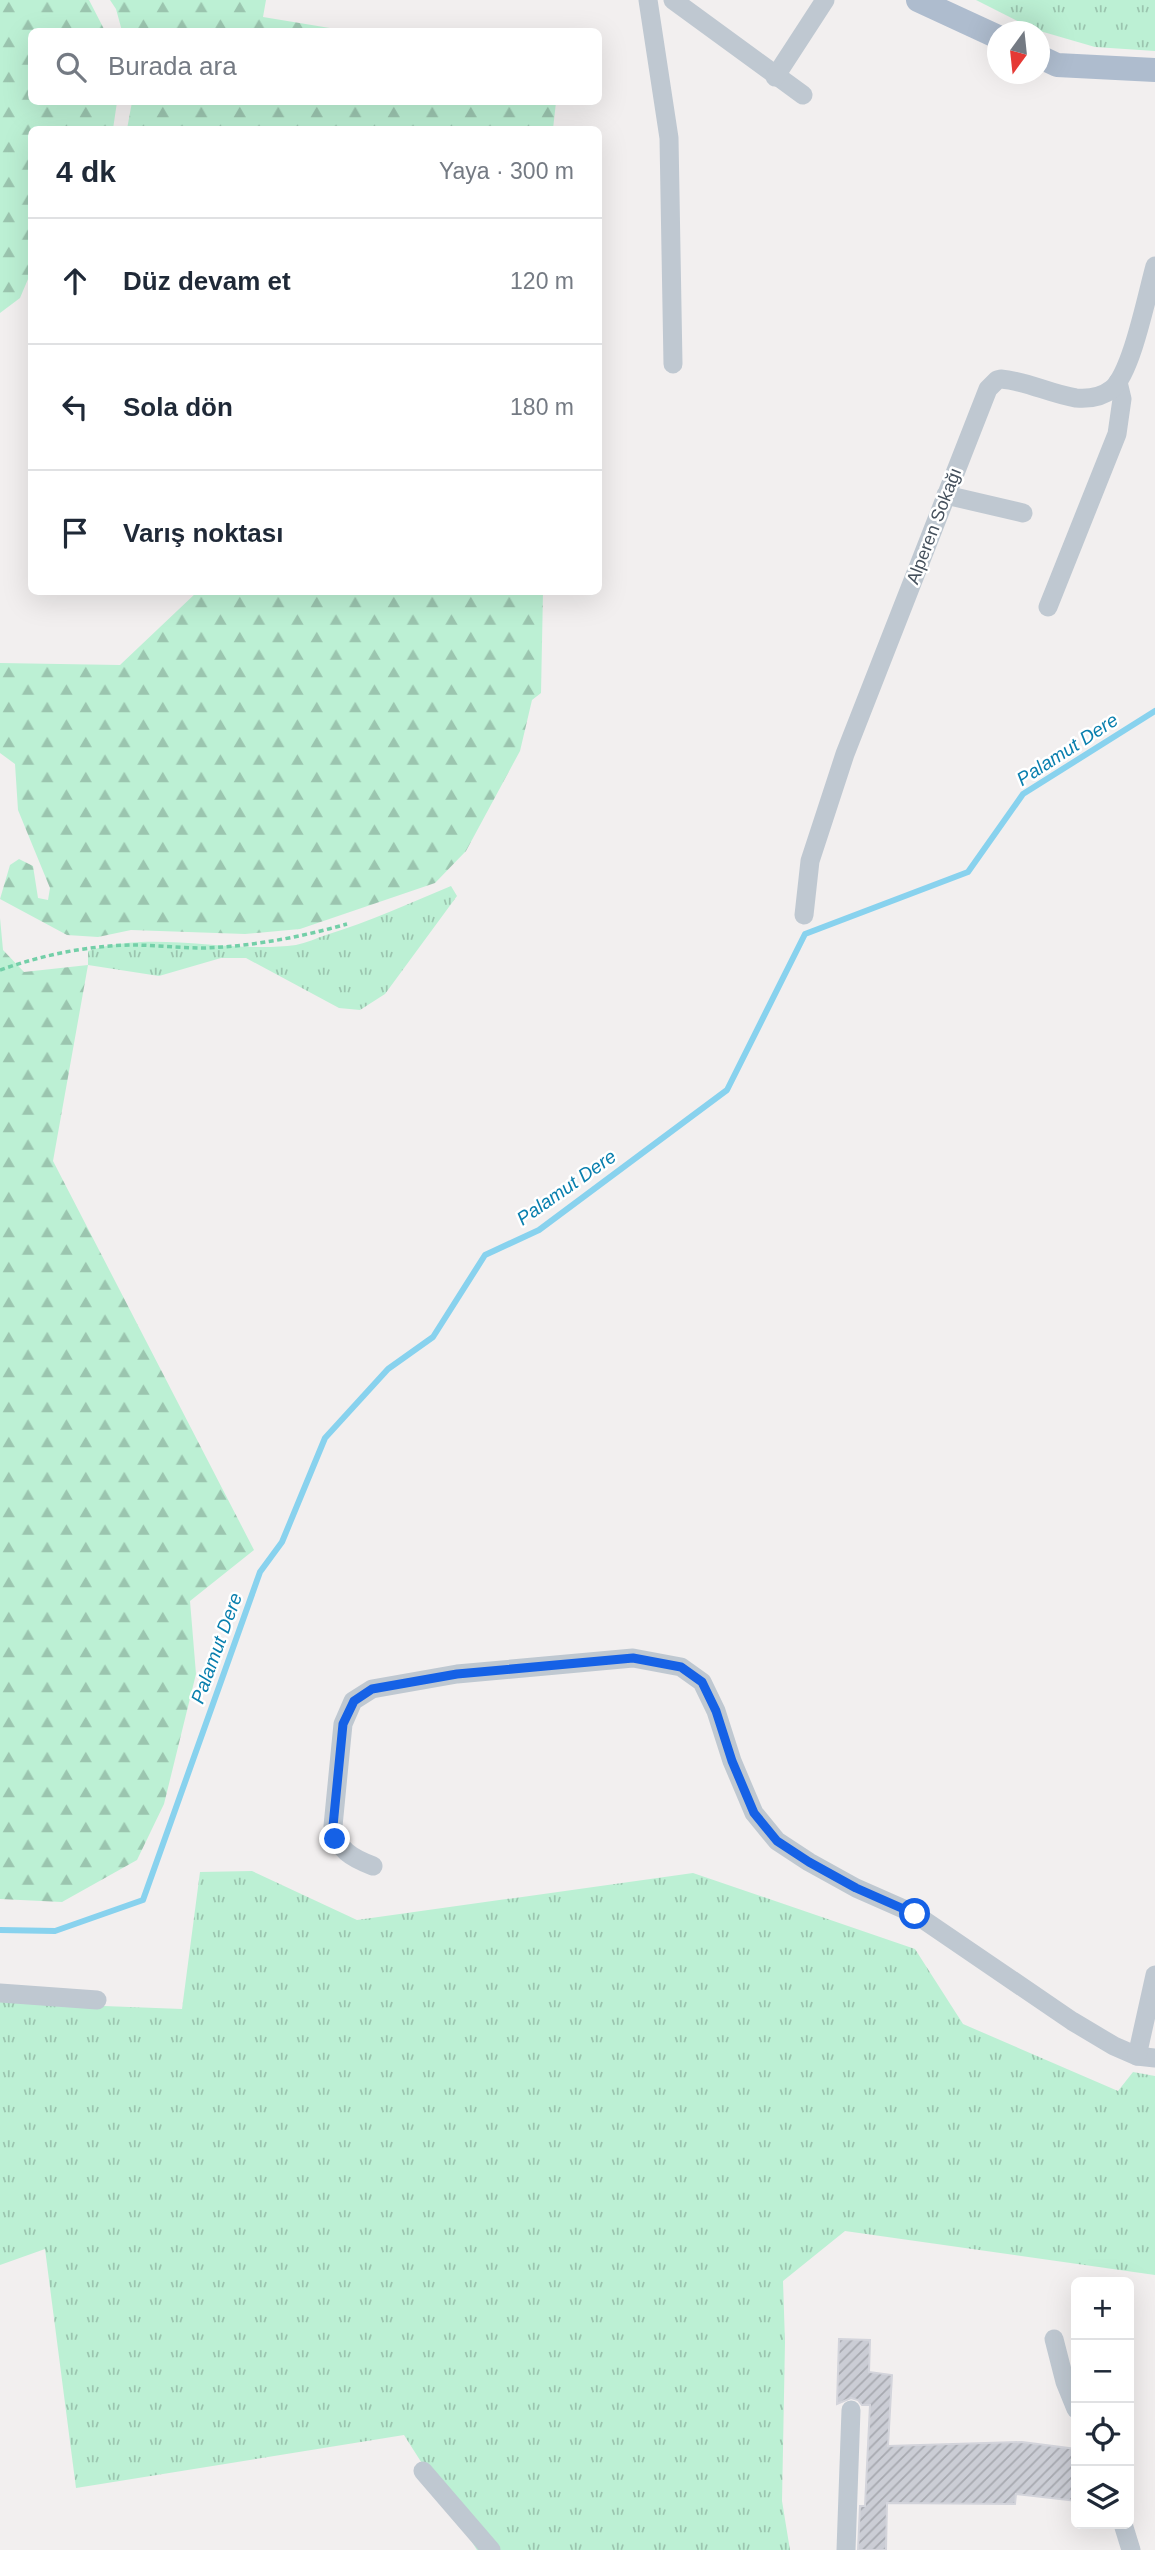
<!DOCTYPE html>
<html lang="tr">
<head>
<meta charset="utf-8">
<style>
	:root { --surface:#fff; --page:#f2f2f3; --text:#1f2937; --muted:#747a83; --line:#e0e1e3 }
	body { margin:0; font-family:Arial,sans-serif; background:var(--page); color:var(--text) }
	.controls { position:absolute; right:21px; bottom:21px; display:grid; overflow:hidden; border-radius:10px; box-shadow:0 7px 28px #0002 }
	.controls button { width:63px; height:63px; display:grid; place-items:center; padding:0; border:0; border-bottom:2px solid var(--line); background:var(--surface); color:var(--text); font:35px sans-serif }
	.compass { position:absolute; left:987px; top:21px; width:63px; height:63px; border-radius:50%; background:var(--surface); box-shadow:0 7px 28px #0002; rotate:195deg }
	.stop { position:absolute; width:21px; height:21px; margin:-16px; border:5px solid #1561e6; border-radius:50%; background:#fff }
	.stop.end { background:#1561e6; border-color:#fff; box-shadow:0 2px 7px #0008 }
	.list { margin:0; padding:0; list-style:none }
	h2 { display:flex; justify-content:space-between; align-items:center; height:91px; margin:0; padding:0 28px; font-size:30px }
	h2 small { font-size:23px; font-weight:400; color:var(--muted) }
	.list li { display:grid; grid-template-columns:46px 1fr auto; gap:21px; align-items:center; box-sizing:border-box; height:126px; padding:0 28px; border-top:2px solid var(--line) }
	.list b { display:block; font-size:26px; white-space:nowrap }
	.list em { font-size:23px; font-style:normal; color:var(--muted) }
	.icon { flex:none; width:38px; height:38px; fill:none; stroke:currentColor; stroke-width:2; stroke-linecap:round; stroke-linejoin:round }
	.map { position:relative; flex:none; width:1155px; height:2550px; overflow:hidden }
	.search { position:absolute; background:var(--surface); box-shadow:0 7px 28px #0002; left:28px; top:28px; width:574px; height:77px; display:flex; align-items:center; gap:18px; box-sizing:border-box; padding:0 24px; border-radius:10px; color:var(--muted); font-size:26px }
	.panel { position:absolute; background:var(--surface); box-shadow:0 7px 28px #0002; left:28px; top:126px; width:574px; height:469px; border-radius:10px }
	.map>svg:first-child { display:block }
	.grass { fill:url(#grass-tufts) }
	.forest { fill:url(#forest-firs) }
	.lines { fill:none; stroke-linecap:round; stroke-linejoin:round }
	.stream { stroke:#88d2ee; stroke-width:6 }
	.building { fill:url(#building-hatch); stroke:#d3d4db; stroke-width:2 }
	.path { stroke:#73cfa8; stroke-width:3.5; stroke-dasharray:5 3.5; stroke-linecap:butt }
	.minor { stroke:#bfc8d1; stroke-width:19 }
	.major { stroke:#aebcce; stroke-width:24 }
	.route { stroke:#1561e6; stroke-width:9 }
	.labels { text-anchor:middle; stroke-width:5; stroke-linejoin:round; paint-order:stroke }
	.street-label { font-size:18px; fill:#46515d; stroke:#fff }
	.water-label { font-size:19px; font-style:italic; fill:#097fae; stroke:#fff }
</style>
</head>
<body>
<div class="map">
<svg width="1155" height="2550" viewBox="0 0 1155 2550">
	<defs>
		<pattern id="grass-tufts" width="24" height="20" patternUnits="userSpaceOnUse" patternTransform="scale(1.75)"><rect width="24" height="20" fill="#bcf0d4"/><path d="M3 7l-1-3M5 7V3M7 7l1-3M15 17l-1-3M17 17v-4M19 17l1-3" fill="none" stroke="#9bc5af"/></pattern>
		<pattern id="forest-firs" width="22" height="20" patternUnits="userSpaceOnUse" patternTransform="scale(1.75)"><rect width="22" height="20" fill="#bcf0d4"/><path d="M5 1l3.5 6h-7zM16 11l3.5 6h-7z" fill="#9bc5af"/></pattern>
		<pattern id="building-hatch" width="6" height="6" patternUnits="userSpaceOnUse" patternTransform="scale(1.75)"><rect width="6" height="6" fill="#cbcdd5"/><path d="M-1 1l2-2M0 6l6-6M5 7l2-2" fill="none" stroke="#a7a9b0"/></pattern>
	</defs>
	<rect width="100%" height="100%" fill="#f2efef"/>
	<g class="grass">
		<polygon points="976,0 1155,0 1155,51 1095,47 1033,29"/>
		<path d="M451,886L457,896L385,994L360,1010L339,1008L246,958H221L159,976L88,965V951C154,929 227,954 296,945C306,943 317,938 326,935C369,922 410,903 451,886Z"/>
		<polygon points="252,1871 357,1920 693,1873 915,1949 963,2024 1118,2091 1133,2072 1155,2076 1155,2275 845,2231 783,2281 785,2342 782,2501 790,2550 477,2550 404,2435 76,2488 45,2249 0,2265 0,2002 182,2009 200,1872"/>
	</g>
	<g class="forest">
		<polygon points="0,0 89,0 105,31 32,32 32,102 117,102 113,129 32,130 31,272 20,298 0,313"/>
		<polygon points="110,0 266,0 263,17 348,31 122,31 116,9"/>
		<polygon points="132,102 556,102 553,129 127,129"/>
		<polygon points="197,592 543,592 541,693 532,700 520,751 466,851 435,883 300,929 245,934 131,930 98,937 67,935 0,899 10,865 19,859 33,866 38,898 48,900 50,888 18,810 15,764 0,753 0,663 120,665"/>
		<polygon points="0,918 3,950 24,972 88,965 53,1161 254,1550 190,1601 196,1674 164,1804 137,1860 62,1902 0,1899"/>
	</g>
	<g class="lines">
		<polyline class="stream" points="0,1930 55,1931 143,1900 260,1572 282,1542 325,1438 388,1369 433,1337 485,1255 539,1230 727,1090 805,934 968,872 1023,794 1155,711"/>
	</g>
	<polygon class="building" points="839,2339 870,2340 869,2372 892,2375 888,2446 1022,2442 1076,2449 1076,2501 1016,2494 1015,2504 887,2503 886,2550 858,2550 860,2506 865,2506 870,2405 862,2405 858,2400 851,2398 837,2404"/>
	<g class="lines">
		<path class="path" d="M0,970C43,955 85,946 131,945C155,945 180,948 205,948C254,946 301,937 347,924"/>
		<g class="minor">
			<polyline points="648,0 669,138 673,364"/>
			<polyline points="673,0 803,95"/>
			<polyline points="775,77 825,0"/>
			<polyline points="946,495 1023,513"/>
			<polyline points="1048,607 1117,434 1122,399 1118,382"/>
			<path d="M804,915L810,861L845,754L988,389L997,380L1001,379C1027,381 1050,394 1076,398C1088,399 1102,397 1112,389C1132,372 1147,294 1155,266"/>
			<path d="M373,1866C352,1858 337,1850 333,1826L343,1724L353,1701L372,1689L457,1674L633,1658L681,1667L702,1682L716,1711L732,1761L754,1813L777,1841L809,1862L856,1888L915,1914L1072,2021L1114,2046L1137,2056L1155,2058"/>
			<polyline points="0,1993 97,2000"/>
			<polyline points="1137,2056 1155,1975"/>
			<polyline points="1054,2339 1065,2382 1076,2409"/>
			<polyline points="423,2471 491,2550"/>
			<polyline points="1123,2524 1131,2550"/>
			<polyline points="846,2550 851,2410"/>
		</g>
		<g class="major">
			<polyline points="918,0 998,37"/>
			<polyline points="1040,57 1057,65 1155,70"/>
		</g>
	</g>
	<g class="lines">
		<polyline class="route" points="335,1839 333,1826 343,1724 354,1701 372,1689 457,1674 633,1658 681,1667 702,1682 716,1711 732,1761 754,1813 777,1841 809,1862 856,1888 915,1914"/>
	</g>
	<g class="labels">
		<g class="street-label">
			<text transform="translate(934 526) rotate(-69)" y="6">Alperen Sokağı</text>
		</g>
		<g class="water-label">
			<text transform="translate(1067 749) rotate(-33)" y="7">Palamut Dere</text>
			<text transform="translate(566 1187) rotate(-35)" y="7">Palamut Dere</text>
			<text transform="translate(216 1648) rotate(-70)" y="7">Palamut Dere</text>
		</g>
	</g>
</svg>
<div class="controls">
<button>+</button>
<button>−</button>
<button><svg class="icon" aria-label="locate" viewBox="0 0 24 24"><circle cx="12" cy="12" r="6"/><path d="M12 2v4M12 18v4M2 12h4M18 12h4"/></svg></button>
<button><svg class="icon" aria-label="layers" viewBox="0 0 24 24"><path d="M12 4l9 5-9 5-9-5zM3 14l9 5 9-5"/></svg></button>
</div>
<svg class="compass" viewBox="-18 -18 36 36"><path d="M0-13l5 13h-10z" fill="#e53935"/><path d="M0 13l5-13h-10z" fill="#747a83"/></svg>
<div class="stop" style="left:915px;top:1914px"></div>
<div class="stop end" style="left:335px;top:1839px"></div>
<div class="search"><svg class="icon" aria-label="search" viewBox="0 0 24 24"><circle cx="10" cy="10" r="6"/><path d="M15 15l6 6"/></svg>Burada ara</div>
<section class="panel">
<h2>4 dk<small>Yaya · 300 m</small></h2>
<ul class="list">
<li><svg class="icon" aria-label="ahead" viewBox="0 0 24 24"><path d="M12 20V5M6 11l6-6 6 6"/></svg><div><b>Düz devam et</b></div><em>120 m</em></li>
<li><svg class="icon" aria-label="left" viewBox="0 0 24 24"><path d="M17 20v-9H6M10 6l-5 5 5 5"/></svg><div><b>Sola dön</b></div><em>180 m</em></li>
<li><svg class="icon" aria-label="arrive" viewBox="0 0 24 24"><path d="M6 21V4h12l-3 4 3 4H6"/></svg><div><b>Varış noktası</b></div></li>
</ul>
</section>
</div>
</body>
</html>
